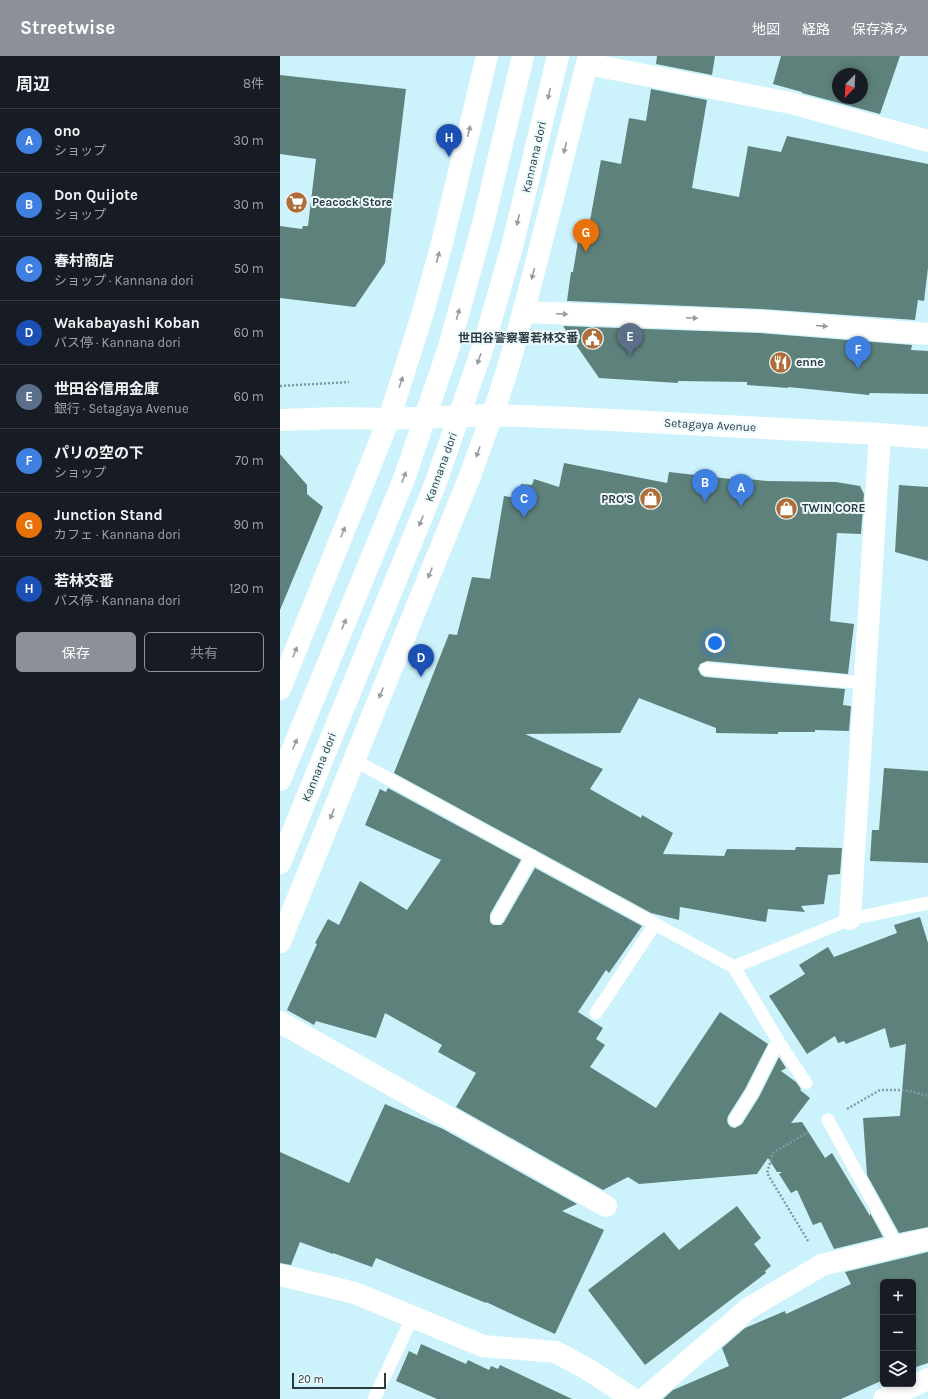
<!DOCTYPE html>
<html lang="ja">
<head>
<meta charset="utf-8">
<style>
	:root { --surface:#171b24; --page:#242831; --text:#f1f3f6; --muted:#9ea1a6; --line:#363941; --accent:#8c9099 }
	body { margin:0; font-family:Karla,"Noto Sans JP",sans-serif; background:var(--page); color:var(--text) }
	.controls { position:absolute; right:12px; bottom:12px; display:grid; overflow:hidden; border-radius:6px; box-shadow:0 2px 6px #0003 }
	.controls button { width:36px; height:36px; display:grid; place-items:center; padding:0; border:0; border-bottom:1px solid var(--line); background:var(--surface); color:var(--text); font:20px sans-serif }
	.compass { position:absolute; left:552px; top:12px; width:36px; height:36px; border-radius:50%; background:var(--surface); box-shadow:0 2px 6px #0003; rotate:204deg }
	.scale { position:absolute; left:12px; bottom:10px; width:94px; box-sizing:border-box; padding-left:4px; border:2px solid #2d3c40; border-top:0; font-size:11px; line-height:14px; white-space:nowrap; color:#2d3c40; -webkit-text-stroke:3px #ecfafe; paint-order:stroke }
	.you { position:absolute; left:435px; top:587px; width:14px; height:14px; margin:-10px; border:3px solid #fff; border-radius:50%; background:#1a73e8; box-shadow:0 0 0 6px #1a73e833 }
	.badge { display:grid; place-items:center; width:26px; height:26px; border-radius:50%; background:var(--accent); color:#fff; font-size:13px; font-weight:700 }
	.pin { position:absolute; translate:-50% -33px; filter:drop-shadow(0 1px 2px #0008) }
	.pin::after { content:''; position:absolute; top:21px; width:14px; height:12px; background:inherit; clip-path:polygon(0 0,100% 0,50% 100%) }
	.list { margin:0; padding:0; list-style:none }
	h2 { display:flex; justify-content:space-between; align-items:center; height:52px; margin:0; padding:0 16px; font-size:17px }
	h2 small { font-size:13px; font-weight:400; color:var(--muted) }
	.list li { display:grid; grid-template-columns:26px 1fr auto; gap:12px; align-items:center; box-sizing:border-box; height:64px; padding:0 16px; border-top:1px solid var(--line) }
	.list b { display:block; font-size:15px; white-space:nowrap }
	.list p { margin:0; font-size:13px; white-space:nowrap; color:var(--muted) }
	.list em { font-size:13px; font-style:normal; color:var(--muted) }
	.actions { display:flex; gap:8px; padding:12px 16px }
	.actions a { flex:1; padding:9px 0; border:1px solid var(--accent); border-radius:6px; text-align:center; font-size:14px; color:var(--accent) }
	.actions .main { background:var(--accent); color:#fff }
	.icon { flex:none; width:22px; height:22px; fill:none; stroke:currentColor; stroke-width:2; stroke-linecap:round; stroke-linejoin:round }
	.map { position:relative; flex:none; width:648px; height:1343px; overflow:hidden }
	header { display:flex; align-items:center; gap:24px; box-sizing:border-box; height:56px; padding:0 20px; background:var(--accent); color:#fff }
	header strong { font-size:19px }
	nav { display:flex; gap:22px; margin-inline-start:auto; font-size:14px }
	main { display:flex }
	aside { flex:1; background:var(--surface) }
	.map>svg:first-child { display:block }
	.building { fill:#5e817b; fill-rule:evenodd }
	.lines { fill:none; stroke-linecap:round; stroke-linejoin:round }
	.path { stroke:#7f9aa1; stroke-width:2.5; stroke-dasharray:2 2; stroke-linecap:butt }
	.service { stroke:#fff; stroke-width:13 }
	.minor { stroke:#fff; stroke-width:22 }
	.primary { stroke:#fff; stroke-width:22 }
	.oneway { fill:#969ea0 }
	.labels { text-anchor:middle; stroke-width:4; stroke-linejoin:round; paint-order:stroke }
	.street-label { font-size:12px; fill:#2d3c40; stroke:#ecfafe }
	.poi-label { font-size:12px; font-weight:bold; fill:#2d3c40; stroke:#ecfafe; text-anchor:start }
</style>
</head>
<body>
<header>
<strong>Streetwise</strong>
<nav><a>地図</a><a>経路</a><a>保存済み</a></nav>
</header>
<main>
<aside>
<h2>周辺<small>8件</small></h2>
<ul class="list">
<li><span class="badge" style="background:#3f7fe0">A</span><div><b>ono</b><p>ショップ</p></div><em>30 m</em></li>
<li><span class="badge" style="background:#3f7fe0">B</span><div><b>Don Quijote</b><p>ショップ</p></div><em>30 m</em></li>
<li><span class="badge" style="background:#3f7fe0">C</span><div><b>春村商店</b><p>ショップ · Kannana dori</p></div><em>50 m</em></li>
<li><span class="badge" style="background:#1a4fb4">D</span><div><b>Wakabayashi Koban</b><p>バス停 · Kannana dori</p></div><em>60 m</em></li>
<li><span class="badge" style="background:#5c6f8a">E</span><div><b>世田谷信用金庫</b><p>銀行 · Setagaya Avenue</p></div><em>60 m</em></li>
<li><span class="badge" style="background:#3f7fe0">F</span><div><b>パリの空の下</b><p>ショップ</p></div><em>70 m</em></li>
<li><span class="badge" style="background:#e8710a">G</span><div><b>Junction Stand</b><p>カフェ · Kannana dori</p></div><em>90 m</em></li>
<li><span class="badge" style="background:#1a4fb4">H</span><div><b>若林交番</b><p>バス停 · Kannana dori</p></div><em>120 m</em></li>
</ul>
<div class="actions"><a class="main">保存</a><a>共有</a></div>
</aside>
<div class="map">
<svg width="648" height="1343" viewBox="0 0 648 1343">
	<rect width="100%" height="100%" fill="#ccf2fb"/>
	<g class="building">
		<polygon points="377,0 435,0 432,19 376,8"/>
		<path d="M501,0H620L600,58L522,37V36L493,28ZM558,18H582V42H558Z"/>
		<polygon points="0,19 126,33 105,207 75,251 0,242 0,170 22,173 23,170 28,170 36,103 0,98"/>
		<polygon points="371,33 427,44 412,132 459,141 468,90 501,96 507,80 648,108 648,212 644,245 638,244 635,264 482,253 287,245 291,216 293,216 299,179 307,181 321,104 341,108 349,62 366,65"/>
		<polygon points="283,270 480,277 632,289 631,294 648,295 648,338 590,337 589,339 508,331 508,332 467,329 467,326 398,325 398,327 319,322"/>
		<polygon points="0,398 27,429 27,438 43,451 0,554"/>
		<polygon points="284,407 387,427 389,416 451,423 451,421 487,425 556,426 580,430 584,438 581,478 557,477 550,565 574,568 568,618 427,605 420,608 418,613 421,619 425,621 565,633 563,649 571,650 569,675 535,674 535,676 498,676 498,678 436,677 436,672 359,642 340,677 245,678 323,713 310,733 361,762 362,759 393,777 383,798 444,800 447,793 515,794 516,791 562,792 560,818 548,819 544,848 521,850 525,856 488,853 486,866 400,851 399,864 371,857 114,717 169,578 177,579 192,521 210,523 224,440 237,442 241,428 252,429 254,423 279,431"/>
		<polygon points="619,429 648,431 648,505 615,496"/>
		<polygon points="604,712 648,715 648,807 590,805 592,774 599,774"/>
		<polygon points="108,732 241,804 210,858 210,866 213,869 221,869 224,866 255,812 362,870 329,917 326,914 298,956 323,972 316,983 325,989 310,1011 376,1052 440,956 488,988 465,1033 448,1060 447,1064 448,1068 451,1071 455,1072 462,1068 479,1041 499,1001 506,1012 501,1015 516,1026 521,1033 520,1034 530,1042 511,1067 522,1066 545,1102 552,1097 590,1160 590,1157 603,1181 554,1193 541,1166 533,1169 517,1134 511,1137 499,1118 502,1116 497,1116 488,1102 477,1118 359,1128 348,1121 323,1134 176,1051 196,1017 158,996 162,989 105,957 96,982 36,965 34,969 7,954 37,888 35,887 48,863 59,869 80,825 127,854 161,804 85,769 100,733 106,736"/>
		<polygon points="640,861 648,887 648,1171 619,1177 587,1119 583,1062 620,1060 626,988 610,992 605,972 566,988 564,985 558,987 555,980 527,998 489,940 525,918 519,909 548,891 554,901 617,877 614,869"/>
		<polygon points="105,1048 163,1073 297,1148 282,1155 324,1174 275,1278 206,1246 206,1247 96,1202 92,1211 53,1197 53,1198 20,1186 11,1209 0,1207 0,1096 69,1127"/>
		<polygon points="457,1150 481,1182 474,1188 491,1210 485,1215 486,1217 365,1309 308,1234 384,1176 399,1194"/>
		<polygon points="648,1196 648,1307 633,1312 633,1226 603,1226 603,1324 561,1343 383,1343 393,1334 449,1310 442,1292 465,1272 505,1255 506,1258 571,1228 565,1216"/>
		<polygon points="141,1288 186,1308 188,1304 209,1314 211,1310 218,1313 220,1309 292,1343 157,1343 116,1325 129,1295 137,1299"/>
	</g>
	<g class="lines">
		<g class="path">
			<polyline points="0,330 69,326"/>
			<polyline points="567,1053 600,1034 625,1034 648,1040"/>
			<polyline points="528,1185 487,1117 493,1097 528,1076"/>
		</g>
		<g class="service">
			<polyline points="426,613 584,627"/>
			<polyline points="74,704 454,911 500,988 526,1027"/>
			<polyline points="217,862 252,800"/>
			<polyline points="454,911 570,863 648,847"/>
			<polyline points="316,957 375,868"/>
			<polyline points="455,1064 472,1037 495,991 500,988"/>
			<polyline points="548,1064 617,1190"/>
			<polyline points="94,1343 133,1260"/>
		</g>
		<g class="minor">
			<polyline points="307,8 511,47 648,85"/>
			<polyline points="243,256 481,265 648,278"/>
			<polyline points="570,863 600,378"/>
			<polyline points="0,966 326,1150"/>
			<polyline points="0,1219 75,1237 203,1290 276,1296 309,1314 353,1343"/>
			<polyline points="364,1343 469,1252 542,1209 648,1183"/>
			<polyline points="604,1343 648,1323"/>
		</g>
		<g class="primary">
			<polyline points="0,364 58,362 109,363 212,359 291,362 600,378 648,382"/>
			<polyline points="0,633 109,363 127,307 143,256 161,191 207,0"/>
			<polyline points="0,724 124,423 169,291 202,172 243,0"/>
			<polyline points="0,807 156,426 204,288 232,191 278,0"/>
			<path d="M0,886L190,420C203,383 218,346 229,308C258,206 282,103 309,0"/>
		</g>
	</g>
	<defs><path id="oneway-solid" d="M-6-.8H1V-3.2L6.5 0L1 3.2V.8H-6Z"/></defs>
	<g class="oneway">
		<use href="#oneway-solid" transform="translate(269 38) rotate(103)"/>
		<use href="#oneway-solid" transform="translate(189 75) rotate(-76)"/>
		<use href="#oneway-solid" transform="translate(285 92) rotate(104)"/>
		<use href="#oneway-solid" transform="translate(238 164) rotate(103)"/>
		<use href="#oneway-solid" transform="translate(158 201) rotate(-75)"/>
		<use href="#oneway-solid" transform="translate(253 218) rotate(104)"/>
		<use href="#oneway-solid" transform="translate(178 258) rotate(-75)"/>
		<use href="#oneway-solid" transform="translate(282 258) rotate(2)"/>
		<use href="#oneway-solid" transform="translate(412 262) rotate(2)"/>
		<use href="#oneway-solid" transform="translate(542 270) rotate(5)"/>
		<use href="#oneway-solid" transform="translate(199 303) rotate(109)"/>
		<use href="#oneway-solid" transform="translate(121 326) rotate(-71)"/>
		<use href="#oneway-solid" transform="translate(198 396) rotate(110)"/>
		<use href="#oneway-solid" transform="translate(124 421) rotate(-70)"/>
		<use href="#oneway-solid" transform="translate(141 465) rotate(112)"/>
		<use href="#oneway-solid" transform="translate(63 476) rotate(-68)"/>
		<use href="#oneway-solid" transform="translate(150 517) rotate(112)"/>
		<use href="#oneway-solid" transform="translate(64 568) rotate(-68)"/>
		<use href="#oneway-solid" transform="translate(15 596) rotate(-68)"/>
		<use href="#oneway-solid" transform="translate(101 637) rotate(112)"/>
		<use href="#oneway-solid" transform="translate(15 688) rotate(-68)"/>
		<use href="#oneway-solid" transform="translate(52 758) rotate(112)"/>
	</g>
	<defs>
		<symbol id="supermarket-disc" viewBox="-11 -11 22 22"><circle r="9.5" fill="#af6e38" stroke="#ecfafe"/><path d="M-6-5.5h2.5l.6 2H6L4.5 2H-2.5L-4.4-4H-6ZM-1.5 3.2a1.3 1.3 0 1 0 .1 0ZM3 3.2a1.3 1.3 0 1 0 .1 0Z" fill="#fff"/></symbol>
		<symbol id="civic-disc" viewBox="-11 -11 22 22"><circle r="9.5" fill="#af6e38" stroke="#ecfafe"/><path d="M-.6-6.5H3V-4.5H.6V-3L4-1V1h2V6H-6V1h2V-1L-.6-3ZM-1.2 2.5V6h2.4V2.5Z" fill="#fff"/></symbol>
		<symbol id="restaurant-disc" viewBox="-11 -11 22 22"><circle r="9.5" fill="#af6e38" stroke="#ecfafe"/><path d="M-5-6h1v4h1v-4h1v4h1v-4h1v5L-1.5 .5V6h-2V.5L-5-1ZM5-6V6H3V1.5H1.5Q1.5-4 5-6Z" fill="#fff"/></symbol>
		<symbol id="shop-disc" viewBox="-11 -11 22 22"><circle r="9.5" fill="#af6e38" stroke="#ecfafe"/><path d="M-5-2.5h2.3a2.7 3.5 0 0 1 5.4 0H5L5.5 6h-11ZM-1.5-2.5h3a1.5 2.3 0 0 0-3 0Z" fill="#fff"/></symbol>
	</defs>
	<g fill-rule="evenodd">
		<use href="#supermarket-disc" x="4" y="134" width="25" height="25"/>
		<use href="#civic-disc" x="300" y="270" width="25" height="25"/>
		<use href="#restaurant-disc" x="488" y="294" width="25" height="25"/>
		<use href="#shop-disc" x="358" y="430" width="25" height="25"/>
		<use href="#shop-disc" x="494" y="440" width="25" height="25"/>
	</g>
	<g class="labels">
		<g class="street-label">
			<text transform="translate(254 101) rotate(-77)" y="4">Kannana dori</text>
			<text transform="translate(430 369) rotate(3)" y="4">Setagaya Avenue</text>
			<text transform="translate(161 411) rotate(-70)" y="4">Kannana dori</text>
			<text transform="translate(39 711) rotate(-68)" y="4">Kannana dori</text>
		</g>
		<g class="poi-label">
			<text x="32" y="150">Peacock Store</text>
			<text x="298" y="286" text-anchor="end">世田谷警察署若林交番</text>
			<text x="516" y="310">enne</text>
			<text x="354" y="447" text-anchor="end">PRO'S</text>
			<text x="522" y="456">TWIN CORE</text>
		</g>
	</g>
</svg>
<div class="controls">
<button>+</button>
<button>−</button>
<button><svg class="icon" aria-label="layers" viewBox="0 0 24 24"><path d="M12 4l9 5-9 5-9-5zM3 14l9 5 9-5"/></svg></button>
</div>
<svg class="compass" viewBox="-18 -18 36 36"><path d="M0-13l5 13h-10z" fill="#e53935"/><path d="M0 13l5-13h-10z" fill="#9ea1a6"/></svg>
<div class="scale">20 m</div>
<div class="you"></div>
<div class="pin badge" style="left:461px;top:451px;background:#3f7fe0">A</div>
<div class="pin badge" style="left:425px;top:446px;background:#3f7fe0">B</div>
<div class="pin badge" style="left:244px;top:462px;background:#3f7fe0">C</div>
<div class="pin badge" style="left:141px;top:621px;background:#1a4fb4">D</div>
<div class="pin badge" style="left:350px;top:300px;background:#5c6f8a">E</div>
<div class="pin badge" style="left:578px;top:313px;background:#3f7fe0">F</div>
<div class="pin badge" style="left:306px;top:196px;background:#e8710a">G</div>
<div class="pin badge" style="left:169px;top:101px;background:#1a4fb4">H</div>
</div>
</main>
</body>
</html>
